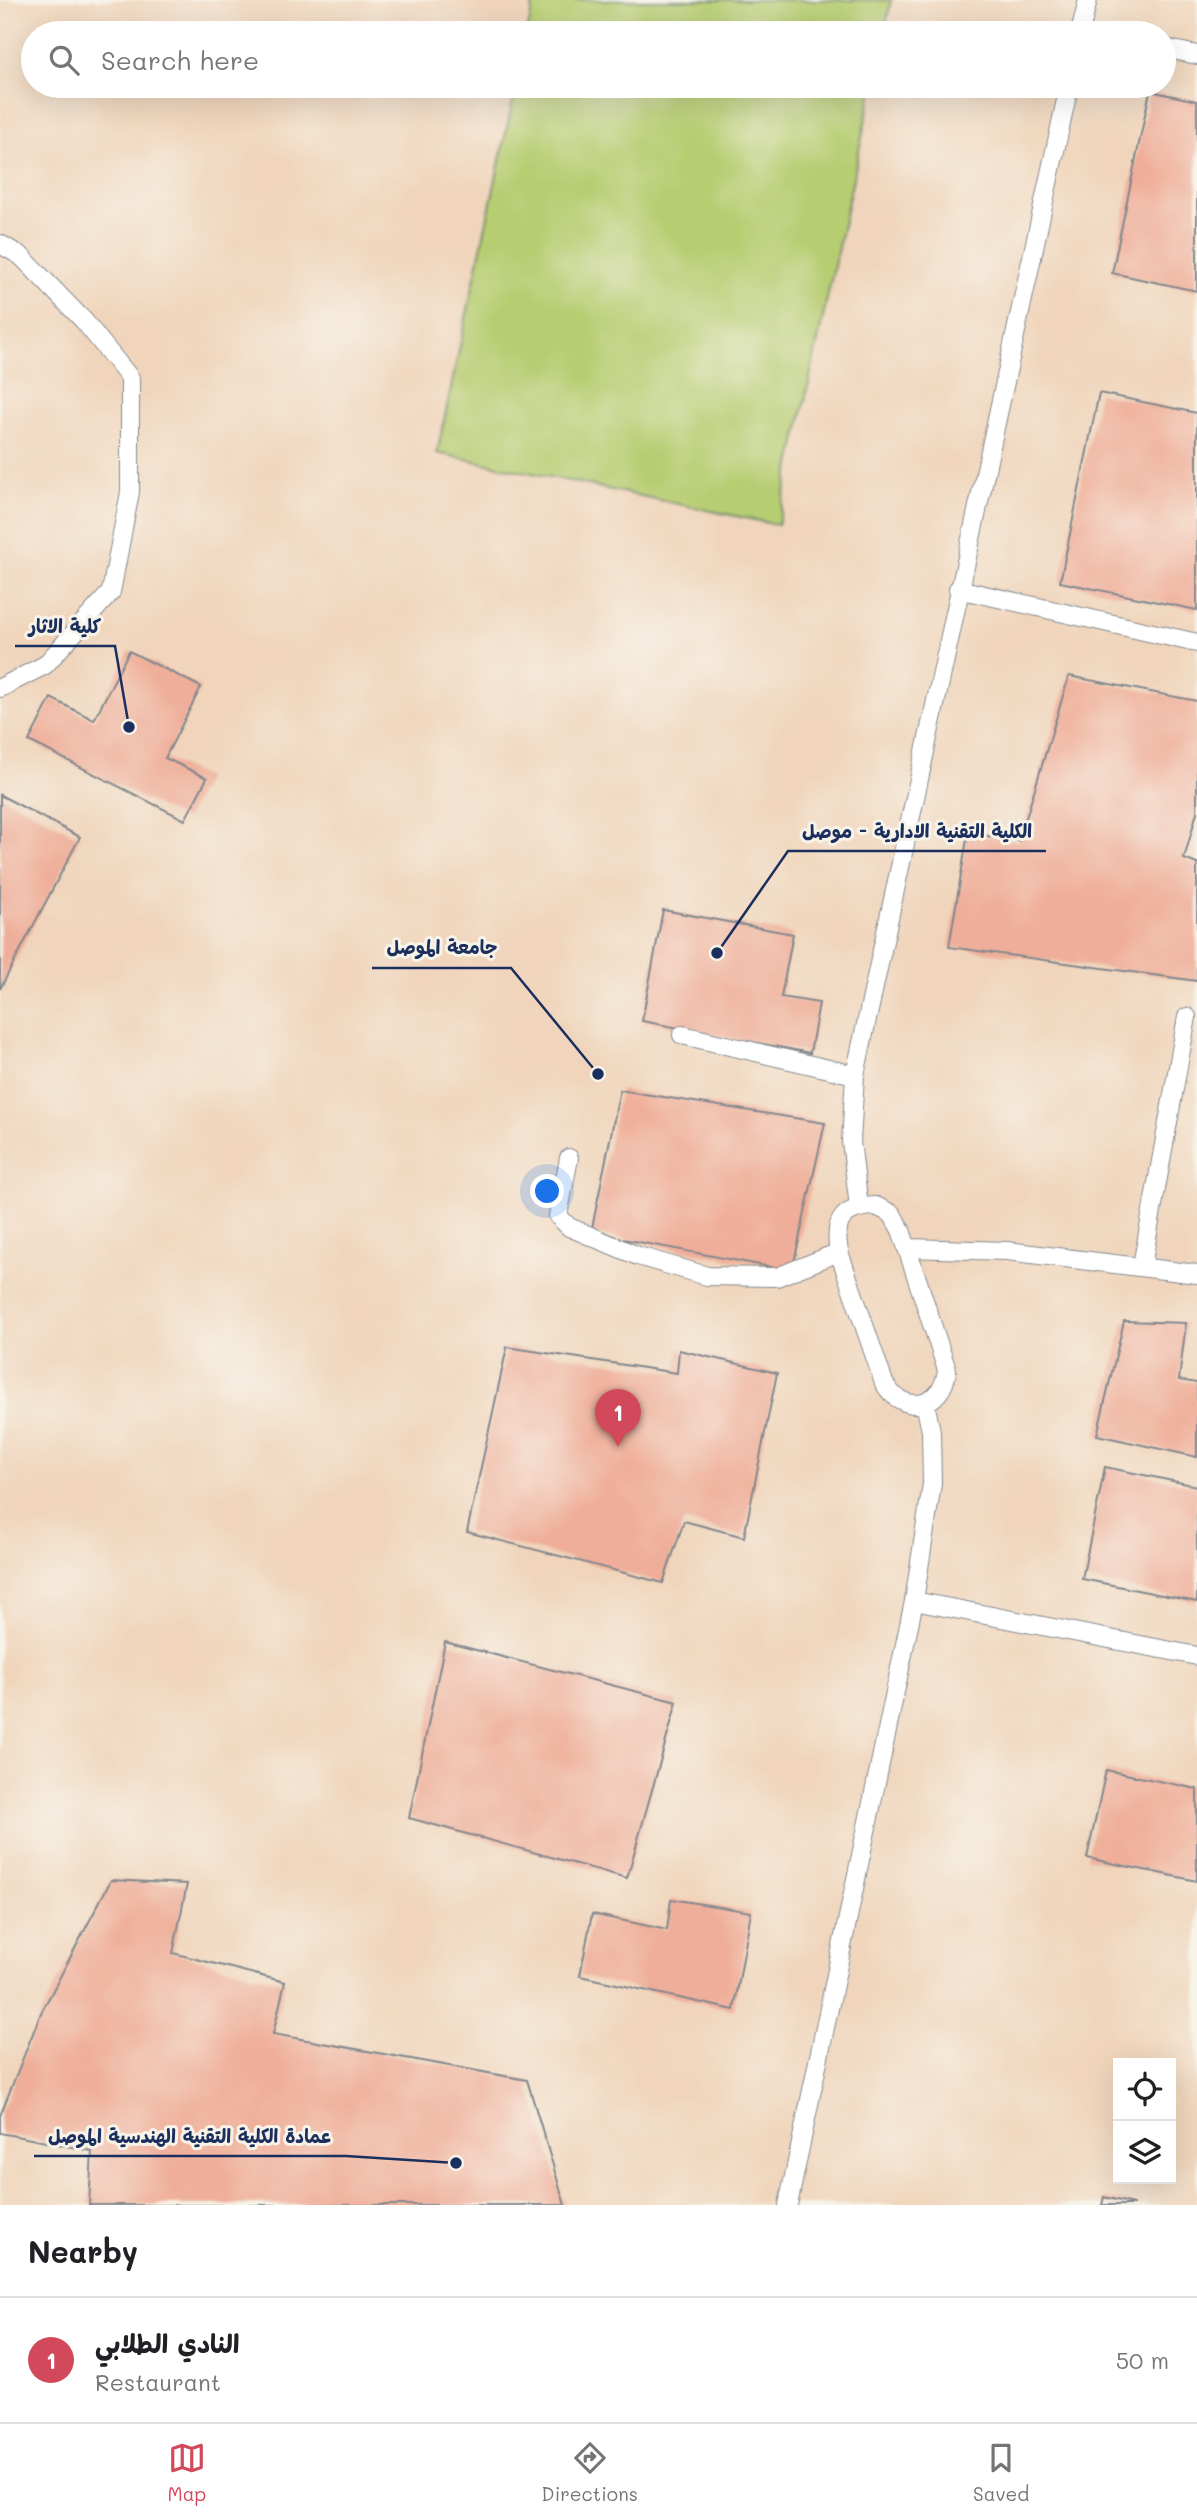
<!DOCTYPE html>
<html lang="en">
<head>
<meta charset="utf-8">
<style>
	:root { --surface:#fff; --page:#f6f6f6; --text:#202124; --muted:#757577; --line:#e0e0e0; --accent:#d1495b }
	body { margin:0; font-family:Mali,"Playpen Sans Arabic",sans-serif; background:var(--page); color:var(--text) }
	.controls { position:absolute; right:21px; bottom:21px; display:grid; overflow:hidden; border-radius:0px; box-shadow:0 7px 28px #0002 }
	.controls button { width:63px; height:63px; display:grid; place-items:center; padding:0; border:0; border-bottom:2px solid var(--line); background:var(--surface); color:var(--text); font:35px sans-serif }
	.you { position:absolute; left:548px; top:1192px; width:24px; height:24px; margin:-18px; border:5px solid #fff; border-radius:50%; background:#1a73e8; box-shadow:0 0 0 10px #1a73e833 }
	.badge { display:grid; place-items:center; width:46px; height:46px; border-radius:50%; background:var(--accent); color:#fff; font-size:23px; font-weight:700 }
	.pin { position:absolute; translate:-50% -58px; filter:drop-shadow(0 2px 4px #0008) }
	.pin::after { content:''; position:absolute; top:37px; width:24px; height:21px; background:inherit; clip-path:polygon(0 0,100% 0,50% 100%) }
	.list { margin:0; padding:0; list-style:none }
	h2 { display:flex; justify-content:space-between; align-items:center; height:91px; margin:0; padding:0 28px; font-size:30px }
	h2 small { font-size:23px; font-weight:400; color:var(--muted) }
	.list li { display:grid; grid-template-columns:46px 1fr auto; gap:21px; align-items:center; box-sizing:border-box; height:126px; padding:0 28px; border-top:2px solid var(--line) }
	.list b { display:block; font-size:26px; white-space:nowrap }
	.list p { margin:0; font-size:23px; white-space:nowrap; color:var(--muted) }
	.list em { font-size:23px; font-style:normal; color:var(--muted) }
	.icon { flex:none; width:38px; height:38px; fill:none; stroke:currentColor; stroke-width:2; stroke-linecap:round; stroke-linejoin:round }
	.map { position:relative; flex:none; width:1197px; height:2205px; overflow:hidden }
	.search { position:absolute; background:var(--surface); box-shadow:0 7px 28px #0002; left:21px; right:21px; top:21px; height:77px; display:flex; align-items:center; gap:18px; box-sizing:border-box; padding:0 24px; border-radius:38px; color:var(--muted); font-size:26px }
	.sheet { height:217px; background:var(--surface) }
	nav { display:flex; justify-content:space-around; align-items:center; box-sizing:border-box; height:98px; border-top:2px solid var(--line); background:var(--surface); font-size:19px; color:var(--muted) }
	nav a { display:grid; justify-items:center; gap:4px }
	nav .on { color:var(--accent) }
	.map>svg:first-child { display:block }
	.built { fill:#f0d5bc; fill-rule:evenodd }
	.green { fill:#b7cd72; stroke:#697e68; stroke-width:2 }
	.building { fill:#efae99 }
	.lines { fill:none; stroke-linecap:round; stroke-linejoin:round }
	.lane-casing { stroke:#84888e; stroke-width:20 }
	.lane { stroke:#fff; stroke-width:18 }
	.leader { fill:none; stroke:#1b2f5e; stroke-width:2.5 }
	.callout-dot { fill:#1b2f5e; stroke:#f7f3e8; stroke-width:2.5 }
	.callout-label { font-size:19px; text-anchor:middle; font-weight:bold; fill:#1b2f5e; stroke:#f7f3e8; stroke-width:6; stroke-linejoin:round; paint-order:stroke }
</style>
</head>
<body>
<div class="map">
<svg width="1197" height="2205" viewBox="0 0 1197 2205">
	<rect width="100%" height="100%" fill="#f7f3e8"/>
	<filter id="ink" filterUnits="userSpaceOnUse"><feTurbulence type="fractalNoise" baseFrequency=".0143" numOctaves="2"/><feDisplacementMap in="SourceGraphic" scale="14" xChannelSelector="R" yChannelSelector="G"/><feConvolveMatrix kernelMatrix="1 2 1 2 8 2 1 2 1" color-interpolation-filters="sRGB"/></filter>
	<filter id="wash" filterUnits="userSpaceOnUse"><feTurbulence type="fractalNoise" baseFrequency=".00686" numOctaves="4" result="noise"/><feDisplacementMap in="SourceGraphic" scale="28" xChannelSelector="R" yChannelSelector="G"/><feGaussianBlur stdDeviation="1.57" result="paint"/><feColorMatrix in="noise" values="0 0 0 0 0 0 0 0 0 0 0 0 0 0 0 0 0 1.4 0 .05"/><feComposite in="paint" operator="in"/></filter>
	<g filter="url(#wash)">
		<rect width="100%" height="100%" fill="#ece0bf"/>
		<path class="built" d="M0,0H1197V2205H0ZM33,33H1164V86H33ZM1118,2063H1171V2179H1118Z"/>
		<g class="green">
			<polygon points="534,0 891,0 884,33 527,33"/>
			<polygon points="516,86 873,86 778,525 437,453"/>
		</g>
		<g id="blocks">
			<g class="building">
				<polygon points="1150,91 1197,101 1197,291 1112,273"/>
				<polygon points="1099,393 1197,413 1197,610 1060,582"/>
				<polygon points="129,651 201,687 165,758 207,778 185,820 29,741 51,698 94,720"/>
				<polygon points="1069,676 1197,701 1197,812 1184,859 1197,864 1197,981 949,947 968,833 1019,841"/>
				<polygon points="0,795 80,837 0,989"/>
				<polygon points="663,910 793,934 781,997 819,1003 810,1053 642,1021"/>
				<polygon points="620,1090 825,1123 792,1271 591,1233"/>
				<polygon points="1124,1321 1186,1323 1179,1380 1197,1383 1197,1457 1097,1435"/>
				<polygon points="507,1347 677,1373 679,1350 777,1373 744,1537 684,1521 663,1583 467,1532"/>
				<polygon points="1105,1467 1197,1486 1197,1602 1082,1579"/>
				<polygon points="445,1642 677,1702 627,1878 409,1818"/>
				<polygon points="1106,1770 1197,1789 1197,1881 1087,1858"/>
				<polygon points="111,1880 187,1884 173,1953 285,1982 273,2034 527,2080 565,2205 89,2205 92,2151 0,2133 0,2116 41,2013"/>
				<polygon points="671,1899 751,1912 734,2010 580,1976 592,1914 667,1930"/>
				<polygon points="1104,2197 1133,2204 1133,2205 1102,2205"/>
			</g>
		</g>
	</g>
	<g filter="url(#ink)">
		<use href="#blocks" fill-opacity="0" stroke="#84888e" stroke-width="2"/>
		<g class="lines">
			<defs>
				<g id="lane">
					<polyline points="1080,33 1088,0"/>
					<polyline points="1164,48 1197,55"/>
					<polyline points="0,244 21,256 84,321 130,378 130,492 111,592 45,665 0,688"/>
					<polyline points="958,589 1197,643"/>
					<polyline points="682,1035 855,1075"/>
					<polyline points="569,1158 558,1216 569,1227 638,1256 707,1276 777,1277 839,1252"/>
					<path d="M876,1206L892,1214L901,1230L947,1370C943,1409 903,1416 884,1383L839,1252C833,1220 843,1207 876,1206Z"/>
					<polyline points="859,1207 851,1141 855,1075 1069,86"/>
					<polyline points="907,1248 1007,1251 1197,1274"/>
					<polyline points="1142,1266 1187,1017"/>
					<polyline points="914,1601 1197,1656"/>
					<polyline points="788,2205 914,1601 932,1484 931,1431 925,1403"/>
				</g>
			</defs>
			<use href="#lane" class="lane-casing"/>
			<use href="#lane" class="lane"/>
		</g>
	</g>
	<path class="leader" d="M129 727L115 646H15M717 953L788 851H1046M598 1074L511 968H372M456 2163L346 2156H34"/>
	<g class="callout-dot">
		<circle cx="129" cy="727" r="7"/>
		<circle cx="717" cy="953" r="7"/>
		<circle cx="598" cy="1074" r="7"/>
		<circle cx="456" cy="2163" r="7"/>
	</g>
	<g class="callout-label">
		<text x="65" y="633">كلية الاثار</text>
		<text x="917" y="838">الكلية التقنية الادارية - موصل</text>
		<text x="442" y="954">جامعة الموصل</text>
		<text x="190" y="2143">عمادة الكلية التقنية الهندسية الموصل</text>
	</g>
</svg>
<div class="controls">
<button><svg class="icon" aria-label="locate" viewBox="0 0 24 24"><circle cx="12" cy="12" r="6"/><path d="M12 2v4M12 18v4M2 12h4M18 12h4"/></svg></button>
<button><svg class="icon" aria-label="layers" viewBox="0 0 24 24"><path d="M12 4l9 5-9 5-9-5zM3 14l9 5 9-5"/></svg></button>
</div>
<div class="you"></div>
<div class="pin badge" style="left:618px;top:1447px">1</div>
<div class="search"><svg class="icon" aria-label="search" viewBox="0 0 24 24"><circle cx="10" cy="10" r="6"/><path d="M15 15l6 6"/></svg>Search here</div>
</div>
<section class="sheet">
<h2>Nearby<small></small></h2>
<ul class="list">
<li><span class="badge">1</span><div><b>النادي الطلابي</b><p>Restaurant</p></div><em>50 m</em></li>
</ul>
</section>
<nav>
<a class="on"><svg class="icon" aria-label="map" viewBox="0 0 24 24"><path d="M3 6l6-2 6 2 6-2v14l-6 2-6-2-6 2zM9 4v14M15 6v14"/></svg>Map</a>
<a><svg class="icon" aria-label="directions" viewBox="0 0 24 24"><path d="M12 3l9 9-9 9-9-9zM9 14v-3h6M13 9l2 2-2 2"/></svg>Directions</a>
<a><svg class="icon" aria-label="saved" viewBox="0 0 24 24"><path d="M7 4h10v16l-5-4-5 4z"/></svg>Saved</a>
</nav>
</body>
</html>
